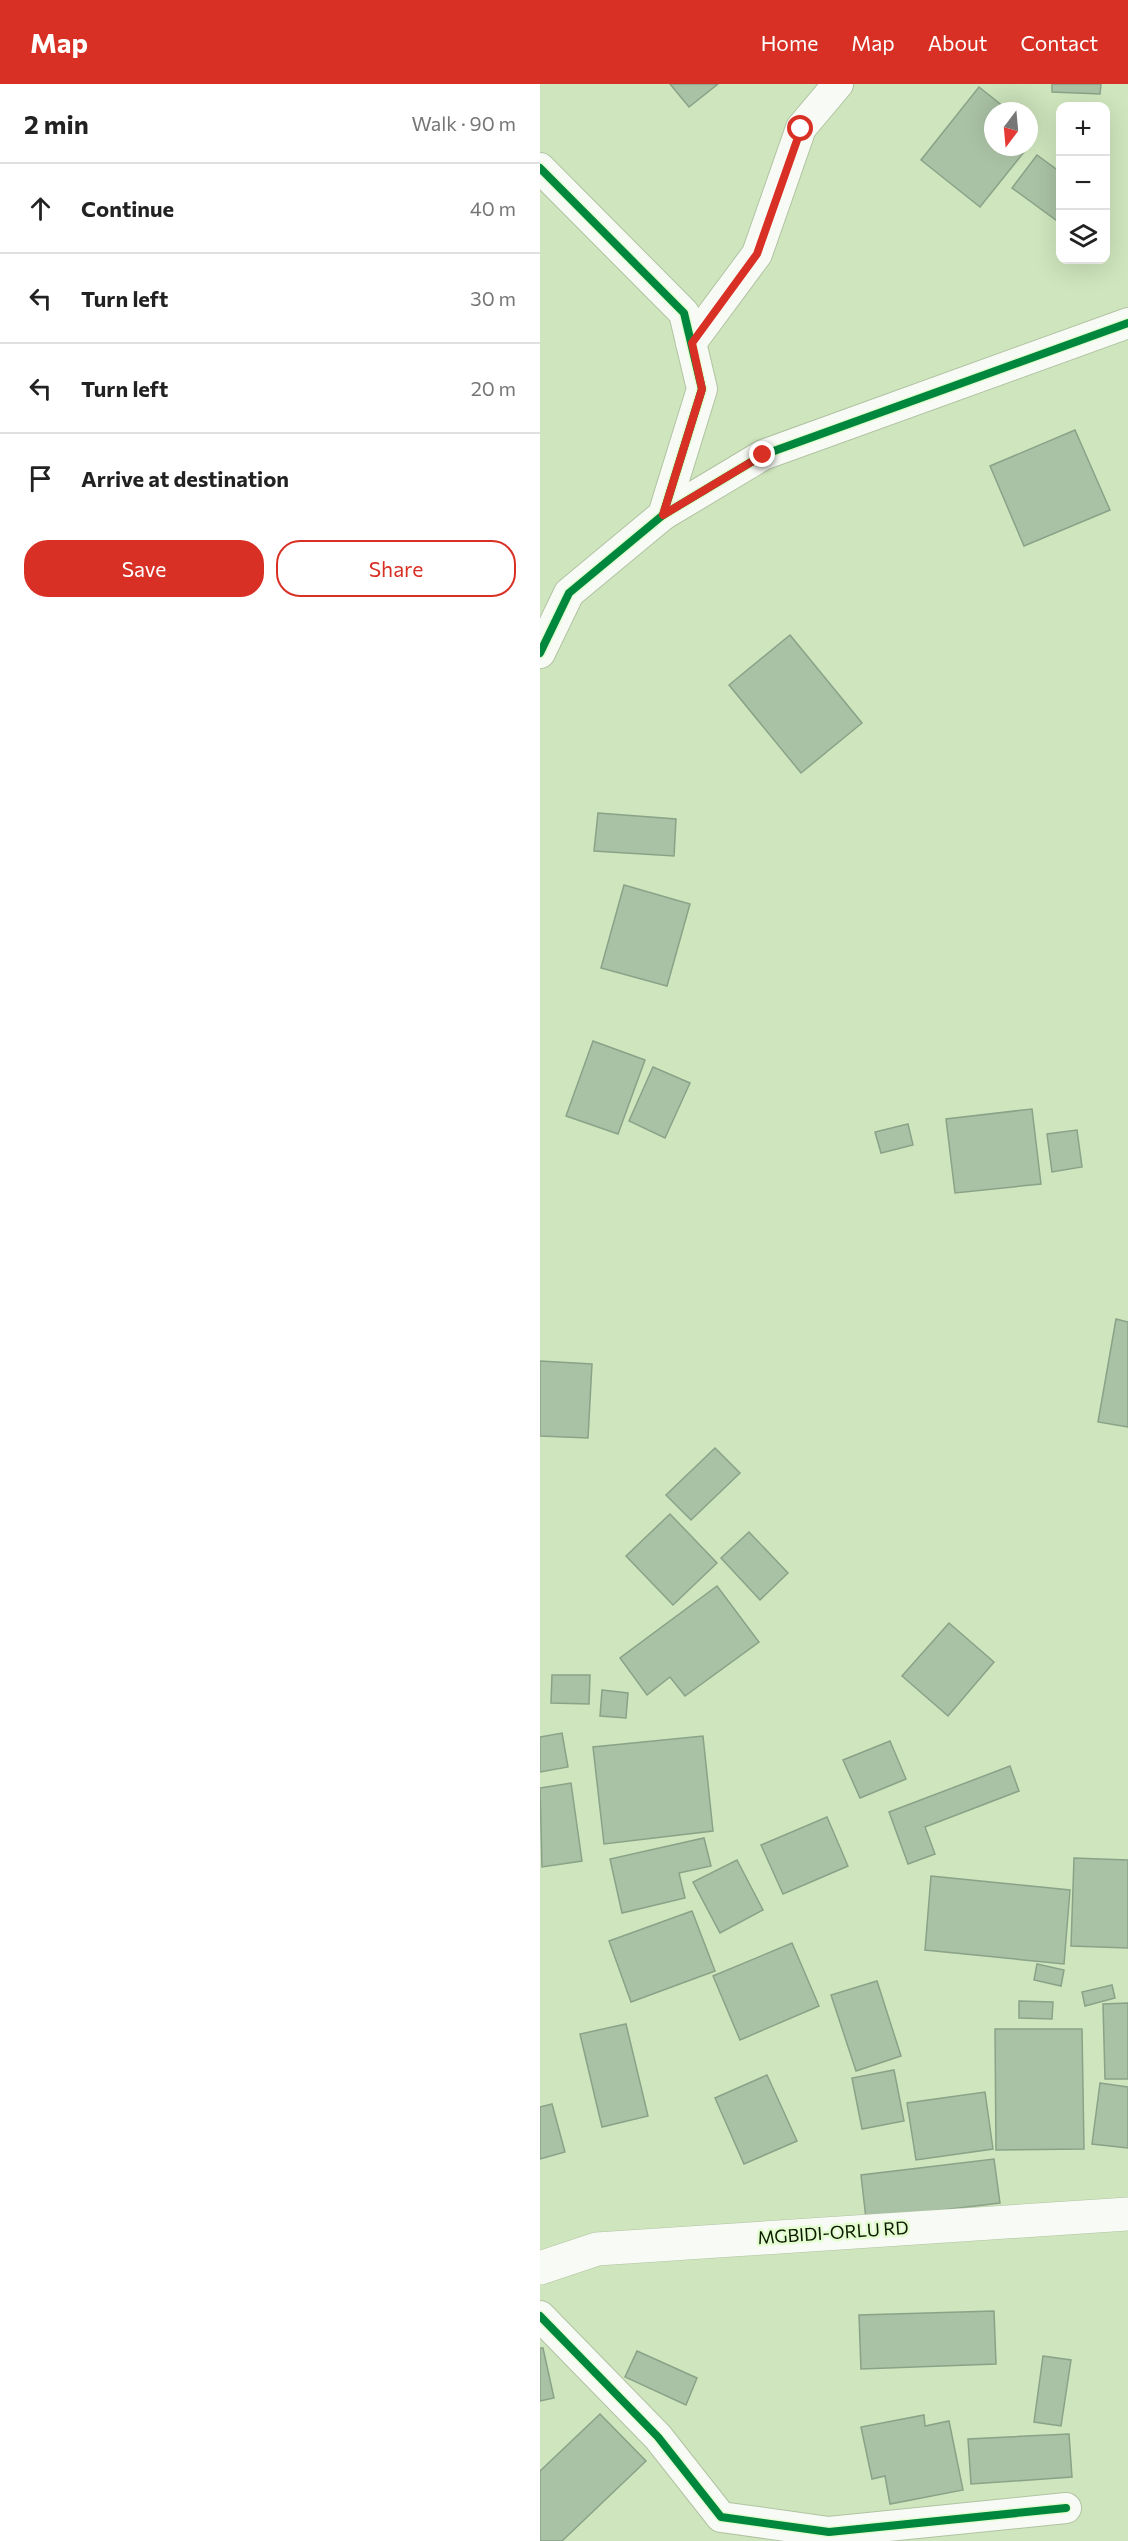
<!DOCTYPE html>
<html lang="en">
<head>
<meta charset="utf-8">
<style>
	:root { --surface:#fff; --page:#f6f6f6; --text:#222; --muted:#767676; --line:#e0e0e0; --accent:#d93025 }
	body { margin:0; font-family:Commissioner,sans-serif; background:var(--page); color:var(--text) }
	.controls { position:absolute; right:18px; top:18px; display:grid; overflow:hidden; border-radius:12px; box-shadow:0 6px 24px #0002 }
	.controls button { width:54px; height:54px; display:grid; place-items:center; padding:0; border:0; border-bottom:2px solid var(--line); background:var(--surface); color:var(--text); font:30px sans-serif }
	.compass { position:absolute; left:444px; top:18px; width:54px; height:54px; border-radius:50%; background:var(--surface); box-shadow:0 6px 24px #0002; rotate:196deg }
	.stop { position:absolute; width:18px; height:18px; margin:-14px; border:4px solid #d93025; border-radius:50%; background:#fff }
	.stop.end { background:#d93025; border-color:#fff; box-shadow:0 2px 6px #0008 }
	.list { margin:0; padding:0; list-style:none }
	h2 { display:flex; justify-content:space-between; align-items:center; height:78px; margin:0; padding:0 24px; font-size:26px }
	h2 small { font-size:20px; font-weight:400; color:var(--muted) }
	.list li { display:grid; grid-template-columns:39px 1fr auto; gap:18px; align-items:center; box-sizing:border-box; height:90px; padding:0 24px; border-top:2px solid var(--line) }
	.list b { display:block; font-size:22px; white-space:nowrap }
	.list em { font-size:20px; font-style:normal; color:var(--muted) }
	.actions { display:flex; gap:12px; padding:18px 24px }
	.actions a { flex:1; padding:14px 0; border:2px solid var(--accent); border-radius:24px; text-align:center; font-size:21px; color:var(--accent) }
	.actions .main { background:var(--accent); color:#fff }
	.icon { flex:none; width:33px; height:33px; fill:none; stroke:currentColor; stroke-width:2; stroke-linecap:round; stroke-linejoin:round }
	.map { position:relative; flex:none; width:588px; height:2457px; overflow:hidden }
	header { display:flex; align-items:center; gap:36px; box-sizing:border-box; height:84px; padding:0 30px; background:var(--accent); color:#fff }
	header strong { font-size:28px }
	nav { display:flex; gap:33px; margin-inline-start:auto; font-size:21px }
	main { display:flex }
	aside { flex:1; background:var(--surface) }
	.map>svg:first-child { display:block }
	.building { fill:#a9c1a5; stroke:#8aa388; stroke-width:1.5 }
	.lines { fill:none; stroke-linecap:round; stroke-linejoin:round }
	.street-casing { stroke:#b1c3a3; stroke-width:32 }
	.secondary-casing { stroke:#b1c3a3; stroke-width:34 }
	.street { stroke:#f8fbf5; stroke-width:30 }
	.secondary { stroke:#f8fbf5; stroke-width:33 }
	.cycleway-casing { stroke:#e3fdd1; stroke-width:11 }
	.cycleway { stroke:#00873e; stroke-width:8 }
	.route { stroke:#d93025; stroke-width:8 }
	.labels { text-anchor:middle; stroke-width:5; stroke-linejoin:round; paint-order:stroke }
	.street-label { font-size:18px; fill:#0d1b01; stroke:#e3fdd1 }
</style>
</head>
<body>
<header>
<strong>Map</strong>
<nav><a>Home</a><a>Map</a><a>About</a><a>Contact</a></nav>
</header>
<main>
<aside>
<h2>2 min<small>Walk · 90 m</small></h2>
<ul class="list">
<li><svg class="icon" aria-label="ahead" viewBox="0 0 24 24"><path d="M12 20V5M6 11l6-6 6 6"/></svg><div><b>Continue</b></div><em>40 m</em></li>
<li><svg class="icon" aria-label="left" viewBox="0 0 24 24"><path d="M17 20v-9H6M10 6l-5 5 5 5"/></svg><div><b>Turn left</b></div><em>30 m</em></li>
<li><svg class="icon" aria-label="left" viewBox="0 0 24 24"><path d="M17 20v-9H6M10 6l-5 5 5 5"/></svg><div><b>Turn left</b></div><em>20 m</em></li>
<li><svg class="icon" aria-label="arrive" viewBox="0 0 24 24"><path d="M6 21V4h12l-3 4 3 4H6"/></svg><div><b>Arrive at destination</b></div></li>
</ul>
<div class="actions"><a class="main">Save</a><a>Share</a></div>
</aside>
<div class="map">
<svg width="588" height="2457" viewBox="0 0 588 2457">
	<rect width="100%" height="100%" fill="#cee5bd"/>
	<g class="building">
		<polygon points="130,0 178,0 149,23"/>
		<polygon points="512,0 561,0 560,10 512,8"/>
		<polygon points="439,3 469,27 453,27 453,63 488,63 440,123 381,76"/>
		<polygon points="497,71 520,88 520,139 472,104"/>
		<polygon points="535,346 570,426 484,462 450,382"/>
		<polygon points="250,551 322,639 261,689 189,601"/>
		<polygon points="58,729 136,735 134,772 54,767"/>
		<polygon points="84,801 150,820 127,902 61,884"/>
		<polygon points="53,957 105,976 78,1050 26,1032"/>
		<polygon points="113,983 150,999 125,1054 89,1037"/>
		<polygon points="492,1025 501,1100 415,1109 406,1035"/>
		<polygon points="368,1040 373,1061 341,1069 335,1048"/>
		<polygon points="537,1046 542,1083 512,1088 507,1050"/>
		<polygon points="576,1235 588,1238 588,1343 558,1338"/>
		<polygon points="0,1277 52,1280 48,1354 0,1352"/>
		<polygon points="175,1364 200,1389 151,1436 126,1411"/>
		<polygon points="130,1430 177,1479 133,1521 86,1472"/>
		<polygon points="209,1448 248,1489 220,1516 181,1474"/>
		<polygon points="177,1502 219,1558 145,1612 130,1593 107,1611 80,1574"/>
		<polygon points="409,1539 454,1578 408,1632 362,1592"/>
		<polygon points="12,1591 50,1591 49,1620 11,1619"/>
		<polygon points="62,1606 88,1609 86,1634 60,1632"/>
		<polygon points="22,1649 28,1683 0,1688 0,1653"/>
		<polygon points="163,1652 173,1747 64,1760 53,1663"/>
		<polygon points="350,1657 366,1695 320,1714 303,1676"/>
		<polygon points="470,1682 479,1707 385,1743 395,1770 368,1780 349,1728"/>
		<polygon points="31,1699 42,1777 2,1783 0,1704"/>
		<polygon points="287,1733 308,1782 243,1810 221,1761"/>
		<polygon points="164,1754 171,1782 139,1789 145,1814 82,1829 70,1775"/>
		<polygon points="534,1774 588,1776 588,1864 531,1862"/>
		<polygon points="197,1776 223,1826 180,1849 153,1798"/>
		<polygon points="391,1792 530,1806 524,1880 385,1866"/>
		<polygon points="152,1827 175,1887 91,1918 69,1857"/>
		<polygon points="252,1859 279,1922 200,1956 173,1892"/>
		<polygon points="497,1880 524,1886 521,1902 494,1896"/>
		<polygon points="337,1897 361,1972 316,1987 291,1911"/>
		<polygon points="572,1901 575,1914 545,1922 542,1908"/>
		<polygon points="479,1917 513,1918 512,1935 479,1934"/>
		<polygon points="588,1919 588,1995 565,1995 563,1920"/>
		<polygon points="86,1940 108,2032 62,2043 40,1950"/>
		<polygon points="455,1945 542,1945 544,2065 456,2066"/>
		<polygon points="354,1986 364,2037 322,2045 312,1994"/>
		<polygon points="227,1991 257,2057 204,2080 175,2014"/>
		<polygon points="560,1999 588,2003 588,2064 552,2060"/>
		<polygon points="445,2008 453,2065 376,2076 367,2019"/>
		<polygon points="12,2020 25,2068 0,2075 0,2023"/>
		<polygon points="454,2075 460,2119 326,2135 321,2091"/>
		<polygon points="454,2227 456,2280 321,2285 319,2231"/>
		<polygon points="0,2264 3,2264 14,2314 0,2317"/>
		<polygon points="97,2267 157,2294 146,2321 85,2293"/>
		<polygon points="503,2272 531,2276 521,2342 494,2338"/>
		<polygon points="60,2330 106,2377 22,2457 0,2457 0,2387"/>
		<polygon points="384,2331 385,2342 409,2337 423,2406 350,2420 345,2392 332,2395 321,2343"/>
		<polygon points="529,2350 532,2393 431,2400 428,2355"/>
	</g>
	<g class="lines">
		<defs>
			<g id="street">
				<polyline points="0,84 144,229 162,305 123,431 29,509 0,569"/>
				<polyline points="151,259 217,170 261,44 298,0"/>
				<polyline points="123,431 223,371 588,239"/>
				<polyline points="0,2232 118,2353 181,2433 289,2448 526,2424"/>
			</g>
			<polyline id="secondary" points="0,2184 57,2165 588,2130"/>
		</defs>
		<use href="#street" class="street-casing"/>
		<use href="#secondary" class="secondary-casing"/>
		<use href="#street" class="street"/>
		<use href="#secondary" class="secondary"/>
		<defs>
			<g id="cycleway">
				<polyline points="0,84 144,229 162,305 123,431 29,509 0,569"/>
				<polyline points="123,431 223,371 588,239"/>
				<polyline points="0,2232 118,2353 181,2433 289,2448 526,2424"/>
			</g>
		</defs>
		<use href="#cycleway" class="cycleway-casing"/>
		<use href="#cycleway" class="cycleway"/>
	</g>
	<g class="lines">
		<polyline class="route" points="223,371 123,431 162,305 152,259 217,170 261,45"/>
	</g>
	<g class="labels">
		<g class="street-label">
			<text transform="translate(293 2149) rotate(-4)" y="6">MGBIDI-ORLU RD</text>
		</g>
	</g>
</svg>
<div class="controls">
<button>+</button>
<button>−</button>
<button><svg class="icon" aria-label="layers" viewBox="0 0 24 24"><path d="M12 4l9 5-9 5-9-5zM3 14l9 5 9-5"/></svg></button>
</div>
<svg class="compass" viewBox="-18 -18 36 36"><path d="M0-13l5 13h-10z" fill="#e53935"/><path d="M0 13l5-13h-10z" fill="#767676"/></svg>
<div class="stop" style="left:261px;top:45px"></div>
<div class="stop end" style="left:223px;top:371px"></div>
</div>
</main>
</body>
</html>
